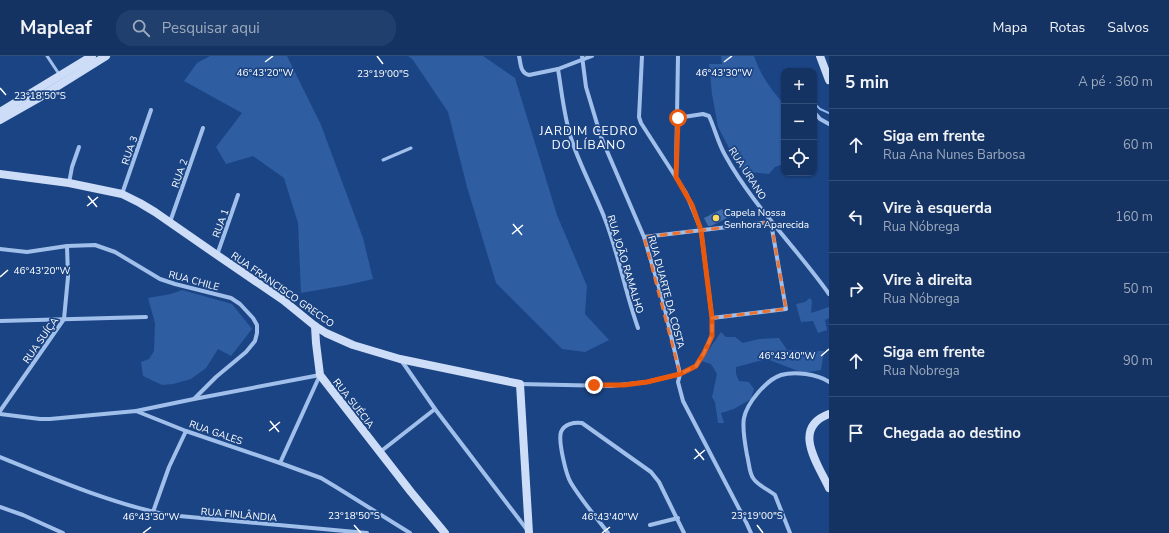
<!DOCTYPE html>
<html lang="pt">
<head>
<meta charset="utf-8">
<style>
	:root { --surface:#143363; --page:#213f6c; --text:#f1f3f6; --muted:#9daabe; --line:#334e78 }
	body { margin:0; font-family:"Nunito Sans",sans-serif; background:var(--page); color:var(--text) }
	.controls { position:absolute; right:12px; top:12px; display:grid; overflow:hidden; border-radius:8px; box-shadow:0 1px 3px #0004 }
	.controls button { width:36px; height:36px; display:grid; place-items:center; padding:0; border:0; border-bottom:1px solid var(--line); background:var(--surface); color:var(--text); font:20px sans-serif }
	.stop { position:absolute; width:12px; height:12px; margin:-9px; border:3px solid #ea580c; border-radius:50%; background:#fff }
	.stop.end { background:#ea580c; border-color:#fff; box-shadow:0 1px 4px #0008 }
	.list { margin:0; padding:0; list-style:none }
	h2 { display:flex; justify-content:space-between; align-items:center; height:52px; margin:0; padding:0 16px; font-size:17px }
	h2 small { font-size:13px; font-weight:400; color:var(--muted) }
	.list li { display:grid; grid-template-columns:26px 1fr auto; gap:12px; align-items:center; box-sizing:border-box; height:72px; padding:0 16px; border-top:1px solid var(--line) }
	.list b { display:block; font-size:15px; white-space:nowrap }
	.list p { margin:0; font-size:13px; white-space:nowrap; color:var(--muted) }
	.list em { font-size:13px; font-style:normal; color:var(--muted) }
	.icon { flex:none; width:22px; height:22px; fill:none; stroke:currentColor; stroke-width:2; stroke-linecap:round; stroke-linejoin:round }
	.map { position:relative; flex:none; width:829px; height:477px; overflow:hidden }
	header { display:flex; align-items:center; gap:24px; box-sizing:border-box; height:56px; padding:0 20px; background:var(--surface); border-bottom:1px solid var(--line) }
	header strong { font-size:19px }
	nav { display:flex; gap:22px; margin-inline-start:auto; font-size:14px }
	.search { width:280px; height:36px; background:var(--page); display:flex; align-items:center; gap:10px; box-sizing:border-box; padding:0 14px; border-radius:16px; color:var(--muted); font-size:15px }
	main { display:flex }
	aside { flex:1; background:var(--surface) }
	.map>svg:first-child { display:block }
	.green { fill:#2e5da2 }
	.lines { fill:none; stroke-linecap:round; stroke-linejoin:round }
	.stream { stroke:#93b9ed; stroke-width:2 }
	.building { fill:#436ead }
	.lane { stroke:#a1bfeb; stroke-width:3 }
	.street { stroke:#a1bfeb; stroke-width:4 }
	.secondary { stroke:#cdddf8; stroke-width:8 }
	.route { stroke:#ea580c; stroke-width:5 }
	.marked { fill:none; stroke:#eb7230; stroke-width:3; stroke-dasharray:8 5; stroke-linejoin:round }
	.ticks { fill:none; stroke:#fff; stroke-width:1.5 }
	.poi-dot { fill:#fdd65d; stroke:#1b4484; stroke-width:1.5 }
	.labels { text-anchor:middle; stroke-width:3.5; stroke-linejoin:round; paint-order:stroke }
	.street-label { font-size:10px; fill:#fff; stroke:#1b4484 }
	.poi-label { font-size:10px; fill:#fff; stroke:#1b4484; text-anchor:start }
	.quarter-label { font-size:12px; letter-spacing:1px; fill:#fff; stroke:#1b4484 }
	.ticks-label { font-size:10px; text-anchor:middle; fill:#fff; stroke:#1b4484; stroke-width:3.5; stroke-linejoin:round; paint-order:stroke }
</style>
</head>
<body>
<header>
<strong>Mapleaf</strong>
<div class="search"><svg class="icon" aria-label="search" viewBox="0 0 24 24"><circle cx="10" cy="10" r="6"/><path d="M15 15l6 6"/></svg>Pesquisar aqui</div>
<nav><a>Mapa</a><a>Rotas</a><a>Salvos</a></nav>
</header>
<main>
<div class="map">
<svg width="829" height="477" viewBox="0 0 829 477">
	<rect width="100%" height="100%" fill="#1b4484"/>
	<g class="green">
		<polygon points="210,0 287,0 321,69 363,182 373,223 347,229 301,237 298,167 284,122 253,100 226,108 216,91 242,57 184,25 197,7"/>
		<polygon points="408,0 483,0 515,22 557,159 587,230 585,258 609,284 585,296 562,293 496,227 467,131 448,56 413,4"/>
		<path d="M721,0H754C760,18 771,34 784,48V108L775,111L769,118L741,115L718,71L712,38L709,8H722Z"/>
		<polygon points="182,234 232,248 252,273 231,300 218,293 206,312 191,323 173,328 162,329 143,320 141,306 149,303 154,295 155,267 148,242 171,238"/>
		<polygon points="810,242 812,245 811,257 829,251 829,262 825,264 827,274 818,277 813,265 801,266 796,248 805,246"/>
		<polygon points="721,276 726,281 735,281 743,287 759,283 779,282 787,294 824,295 821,314 803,317 767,303 736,311 736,318 739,325 749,326 754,333 751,343 734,353 721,357 724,367 718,367 715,346 712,341 717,318 711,308 701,305"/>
	</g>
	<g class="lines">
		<polyline class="stream" points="814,47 820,53 829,57"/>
	</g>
	<polygon class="building" points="722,153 727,162 711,170 708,170 704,162"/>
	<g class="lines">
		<g class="lane">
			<polyline points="47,0 59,18"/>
			<polyline points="383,104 411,92"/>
		</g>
		<g class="street">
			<path d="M519,0C521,8 520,17 529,19L558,13L592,0"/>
			<polyline points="582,0 586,31 601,81 644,181 663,245 680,318 678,326 683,345 746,466 751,477"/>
			<path d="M558,13C562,37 564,62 572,85C581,112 595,137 605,163C619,199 625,236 638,272"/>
			<polyline points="814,56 820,63 829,68"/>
			<path d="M677,62L703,58L709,60C715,73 718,87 725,99C753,150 796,191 829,238"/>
			<polyline points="676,120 678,0"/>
			<polyline points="69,127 72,111 79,91"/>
			<polyline points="122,138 151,54"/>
			<polyline points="170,166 203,72"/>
			<polyline points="644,181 771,166"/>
			<polyline points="0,193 27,196 67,190 95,189 115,196 160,223 175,228 231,242 240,248 253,262 257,269 257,277 255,285 246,296 216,321 194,343"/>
			<polyline points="217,199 238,139"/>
			<polyline points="712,262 786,253 771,167"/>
			<polyline points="0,265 146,261"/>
			<polyline points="401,304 435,353 528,475"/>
			<polyline points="520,328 610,330 647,326 680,318 696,310 704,297 712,279 712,262 701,174 686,137 641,67 639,61 642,0"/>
			<polyline points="0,355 64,263 68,221 67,190"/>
			<polyline points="136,355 194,343 320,319"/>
			<polyline points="0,358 40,363 50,363 136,355 186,375 280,407 321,422 336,431 410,477"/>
			<polyline points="380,396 435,353"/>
			<path d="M0,401C54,423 110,447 168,459L367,477"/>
			<polyline points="280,407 320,319"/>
			<polyline points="0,451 23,459 63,477"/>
			<polyline points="153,456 169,411 186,375"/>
			<polyline points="650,469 678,462"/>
			<path d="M608,477C596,461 582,445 571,427C566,419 558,385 561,376C564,368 574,366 582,367L651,416L659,426L684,477"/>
			<path d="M790,477L775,439C768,433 758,430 753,422C749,416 749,406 747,399C745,388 742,372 744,362C747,347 766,324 781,319C794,315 818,318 829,326"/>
		</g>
		<g class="secondary">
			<polyline points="820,0 829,24"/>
			<polyline points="0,56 92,0"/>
			<polyline points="0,64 37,43 106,0"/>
			<polyline points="0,118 69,127 122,138 140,147 155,156 217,199 283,244 315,270 326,277 353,289 400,303 520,328 529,477"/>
			<polyline points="315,270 316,287 320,319 411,436 445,477"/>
			<path d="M829,358C791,372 818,408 829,432"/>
		</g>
	</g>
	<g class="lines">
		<polyline class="route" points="594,329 624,329 647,326 680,318 696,310 704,297 712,280 712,262 701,174 692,149 676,121 678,62"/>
	</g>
	<path class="marked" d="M771,166L786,253L712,262V279L704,297L696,310L680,318L644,181Z"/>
	<path class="ticks" d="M377,0L383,8M265,6L273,0M724,6L732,0M0,32L6,39M88,140L97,151M87,150L98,141M513,168L522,179M512,178L523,169M0,221L8,214M821,300L829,293M270,365L279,376M269,375L280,366M695,393L704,404M694,403L705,394M354,469L361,477M757,469L763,477M143,477L151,471M602,477L610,471"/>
	<circle class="poi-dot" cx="716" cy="162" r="4"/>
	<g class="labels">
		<g class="street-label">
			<text transform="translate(129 94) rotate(-71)" y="4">RUA 3</text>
			<text transform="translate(179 117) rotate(-71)" y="4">RUA 2</text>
			<text transform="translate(748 117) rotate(57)" y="4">RUA URANO</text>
			<text transform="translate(220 167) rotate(-70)" y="4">RUA 1</text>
			<text transform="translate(626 208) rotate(73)" y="4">RUA JOÃO RAMALHO</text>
			<text transform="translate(194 224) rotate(15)" y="4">RUA CHILE</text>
			<text transform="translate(283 233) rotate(35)" y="4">RUA FRANCISCO GRECCO</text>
			<text transform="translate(667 236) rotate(75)" y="4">RUA DUARTE DA COSTA</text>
			<text transform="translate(40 284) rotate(-55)" y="4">RUA SUÍÇA</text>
			<text transform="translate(354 347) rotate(52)" y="4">RUA SUÉCIA</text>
			<text transform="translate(216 376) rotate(19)" y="4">RUA GALES</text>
			<text transform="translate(239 458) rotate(5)" y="4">RUA FINLÂNDIA</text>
		</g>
		<g class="poi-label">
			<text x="724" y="160">Capela Nossa<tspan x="724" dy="12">Senhora Aparecida</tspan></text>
		</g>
		<g class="quarter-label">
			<text x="589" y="79">JARDIM CEDRO<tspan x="589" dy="14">DO LÍBANO</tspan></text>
		</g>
	</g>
	<g class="ticks-label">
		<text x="265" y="20">46°43'20"W</text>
		<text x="724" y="20">46°43'30"W</text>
		<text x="383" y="21">23°19'00"S</text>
		<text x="40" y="43">23°18'50"S</text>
		<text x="42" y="218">46°43'20"W</text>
		<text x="787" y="303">46°43'40"W</text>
		<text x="354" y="463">23°18'50"S</text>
		<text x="757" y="463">23°19'00"S</text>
		<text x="151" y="464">46°43'30"W</text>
		<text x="610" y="464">46°43'40"W</text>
	</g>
</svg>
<div class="controls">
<button>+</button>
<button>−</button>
<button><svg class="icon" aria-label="locate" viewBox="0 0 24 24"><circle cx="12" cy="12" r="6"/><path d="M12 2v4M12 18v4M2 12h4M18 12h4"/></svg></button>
</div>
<div class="stop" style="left:678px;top:62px"></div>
<div class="stop end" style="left:594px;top:329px"></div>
</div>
<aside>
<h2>5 min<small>A pé · 360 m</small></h2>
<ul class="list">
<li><svg class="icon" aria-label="ahead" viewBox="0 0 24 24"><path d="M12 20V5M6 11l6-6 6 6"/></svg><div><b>Siga em frente</b><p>Rua Ana Nunes Barbosa</p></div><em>60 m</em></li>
<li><svg class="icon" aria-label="left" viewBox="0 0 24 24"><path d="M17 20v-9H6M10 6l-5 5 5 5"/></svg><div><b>Vire à esquerda</b><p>Rua Nóbrega</p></div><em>160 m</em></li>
<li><svg class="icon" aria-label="right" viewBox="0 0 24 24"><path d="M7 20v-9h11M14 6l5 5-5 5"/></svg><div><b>Vire à direita</b><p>Rua Nóbrega</p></div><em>50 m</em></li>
<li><svg class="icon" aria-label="ahead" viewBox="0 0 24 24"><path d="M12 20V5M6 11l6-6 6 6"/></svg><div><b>Siga em frente</b><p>Rua Nobrega</p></div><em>90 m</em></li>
<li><svg class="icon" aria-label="arrive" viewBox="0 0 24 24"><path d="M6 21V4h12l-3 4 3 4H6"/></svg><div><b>Chegada ao destino</b></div></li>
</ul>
</aside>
</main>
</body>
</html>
